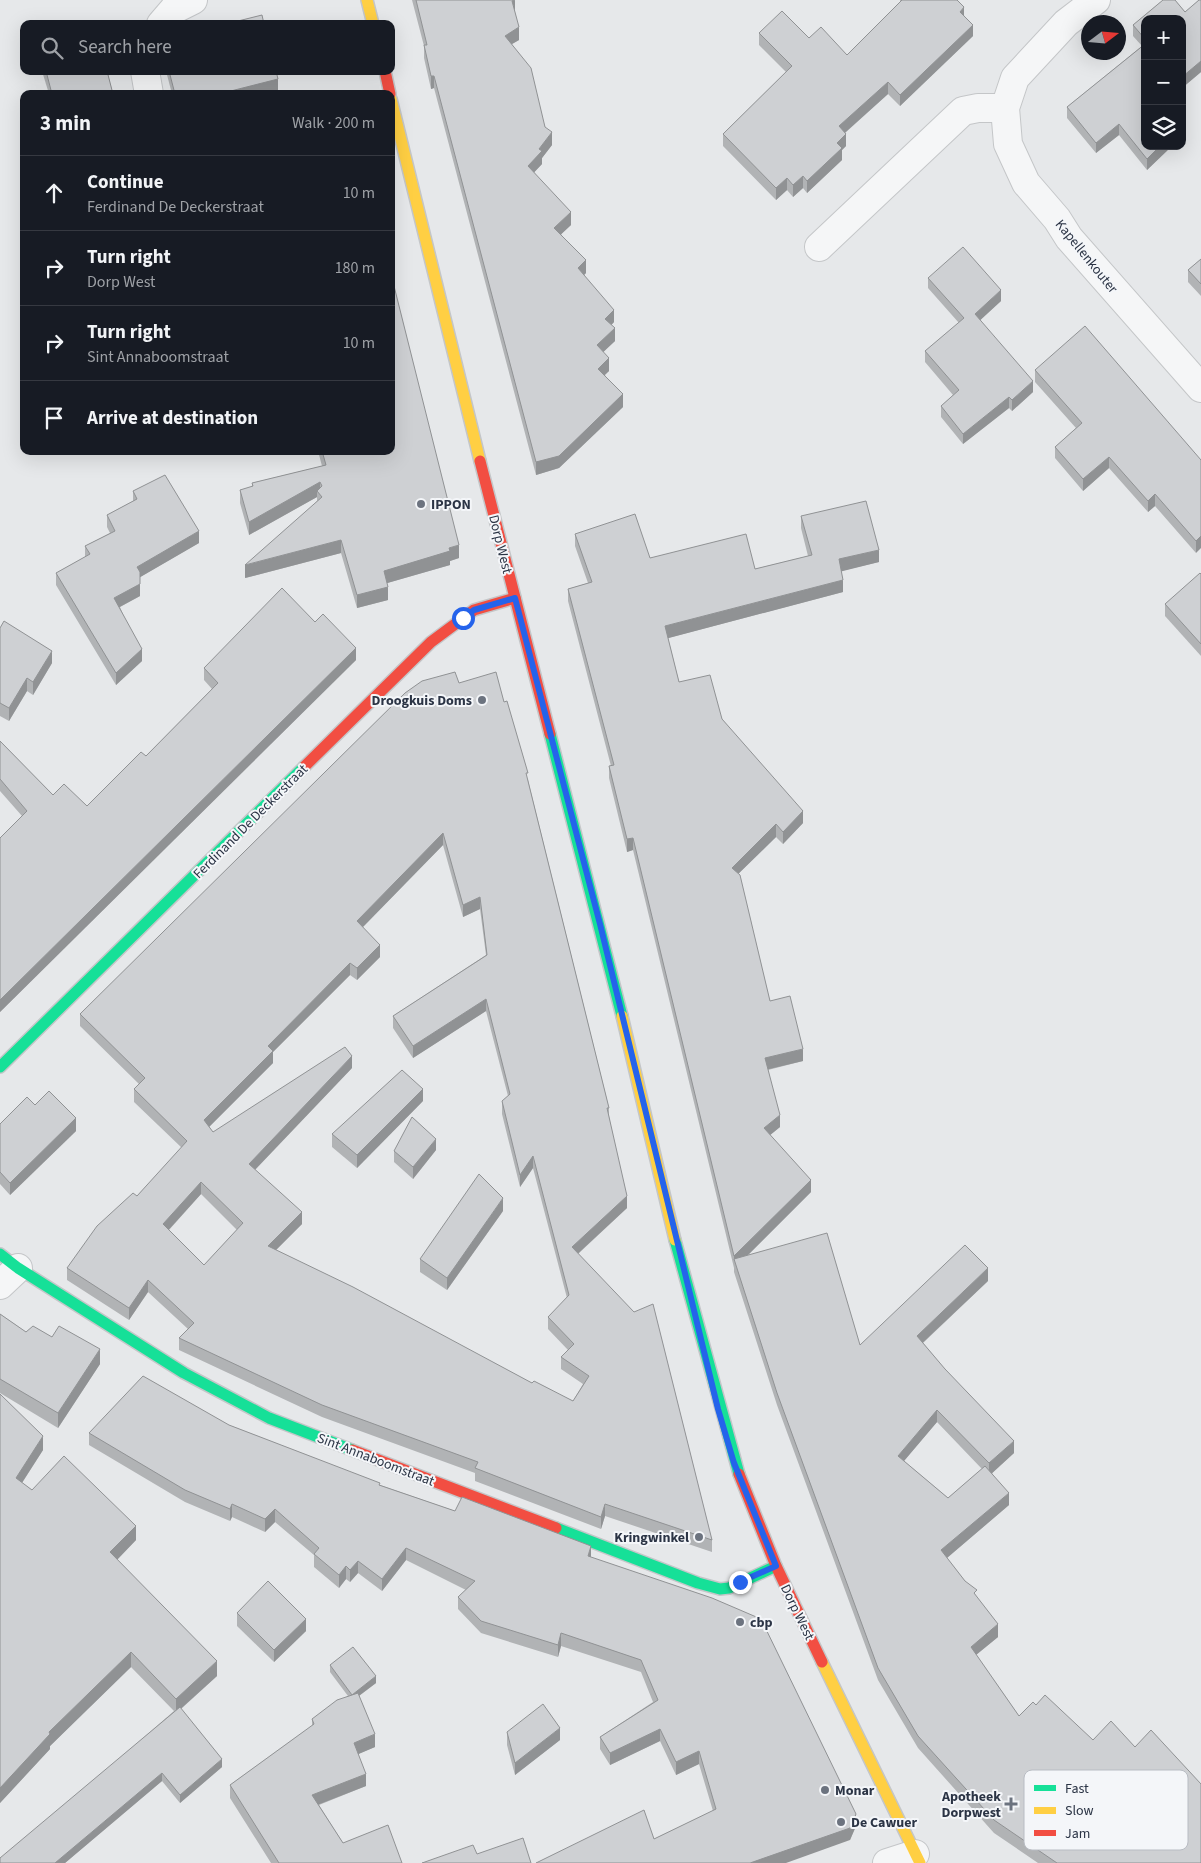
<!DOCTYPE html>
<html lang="en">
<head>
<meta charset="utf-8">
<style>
	:root { --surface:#171b24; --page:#20242c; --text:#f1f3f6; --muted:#9ea1a6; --line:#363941 }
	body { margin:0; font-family:"Source Sans 3",sans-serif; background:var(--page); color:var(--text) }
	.controls { position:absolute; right:15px; top:15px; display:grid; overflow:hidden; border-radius:10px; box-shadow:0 5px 20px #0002 }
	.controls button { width:45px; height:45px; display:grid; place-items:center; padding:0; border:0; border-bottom:1px solid var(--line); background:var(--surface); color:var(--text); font:25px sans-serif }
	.compass { position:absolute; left:1081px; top:15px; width:45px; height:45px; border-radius:50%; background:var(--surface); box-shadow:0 5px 20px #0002; rotate:74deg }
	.stop { position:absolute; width:15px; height:15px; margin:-11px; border:4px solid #2563eb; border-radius:50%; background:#fff }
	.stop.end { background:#2563eb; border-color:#fff; box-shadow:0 1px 5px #0008 }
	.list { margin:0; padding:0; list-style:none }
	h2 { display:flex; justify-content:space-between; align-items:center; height:65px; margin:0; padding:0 20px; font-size:21px }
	h2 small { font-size:16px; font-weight:400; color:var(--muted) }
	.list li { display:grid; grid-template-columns:32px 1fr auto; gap:15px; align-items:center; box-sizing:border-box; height:75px; padding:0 20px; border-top:1px solid var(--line) }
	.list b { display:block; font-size:19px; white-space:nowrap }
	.list p { margin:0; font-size:16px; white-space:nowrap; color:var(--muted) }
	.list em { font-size:16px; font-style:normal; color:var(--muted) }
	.icon { flex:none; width:28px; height:28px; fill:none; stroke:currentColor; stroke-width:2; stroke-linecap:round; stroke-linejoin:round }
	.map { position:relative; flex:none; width:1201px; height:1863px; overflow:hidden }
	.search { position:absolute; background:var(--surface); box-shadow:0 5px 20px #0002; left:20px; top:20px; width:375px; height:55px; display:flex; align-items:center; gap:12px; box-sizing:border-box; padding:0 18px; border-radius:10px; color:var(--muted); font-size:19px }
	.panel { position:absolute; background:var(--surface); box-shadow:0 5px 20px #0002; left:20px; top:90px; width:375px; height:365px; border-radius:10px }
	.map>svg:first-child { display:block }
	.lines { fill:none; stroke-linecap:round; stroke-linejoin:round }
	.street-casing { stroke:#c4c6c8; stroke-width:30 }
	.fast-casing { stroke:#c4c6c8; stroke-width:14 }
	.slow-casing { stroke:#c4c6c8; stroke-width:14 }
	.jam-casing { stroke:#c4c6c8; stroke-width:14 }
	.street { stroke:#f5f6f7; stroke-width:28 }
	.fast { stroke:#16e098; stroke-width:11 }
	.slow { stroke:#ffcf43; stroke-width:11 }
	.jam { stroke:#f24e42; stroke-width:11 }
	.wall { fill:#b1b3b5; fill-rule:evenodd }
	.shaded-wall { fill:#909294 }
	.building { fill:#ced0d3; stroke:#909294; fill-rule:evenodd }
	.route { stroke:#2563eb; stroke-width:6 }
	.poi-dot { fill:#6c737f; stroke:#f4f6f9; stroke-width:2 }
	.labels { text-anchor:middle; stroke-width:4; stroke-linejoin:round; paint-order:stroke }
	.street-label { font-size:14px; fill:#2b3445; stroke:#f4f6f9 }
	.poi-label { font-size:14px; font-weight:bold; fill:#2b3445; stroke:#f4f6f9; text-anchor:start }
	.key { fill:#f4f6f9; stroke:#b8bcc3; stroke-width:1 }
	.key-label { font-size:14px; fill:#2b3445 }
</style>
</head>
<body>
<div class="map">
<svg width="1201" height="1863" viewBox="0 0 1201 1863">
	<rect width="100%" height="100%" fill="#e6e8ea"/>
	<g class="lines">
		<defs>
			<g id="street">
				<polyline points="1096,0 1066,23 1015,78 1005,108 1008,144 1026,183 1057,219 1069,238 1201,388"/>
				<polyline points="161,24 173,10 193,0"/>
				<polyline points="145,71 149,94"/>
				<polyline points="819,247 963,111 978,108 1005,108"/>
				<polyline points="0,1285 18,1268"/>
				<polyline points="887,1863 915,1854"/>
			</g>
			<g id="fast">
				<polyline points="550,734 622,1016"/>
				<polyline points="0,1067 304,767"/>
				<polyline points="675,1240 739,1474"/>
				<polyline points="0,1254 18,1268 184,1373 269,1418 352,1450"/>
				<polyline points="556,1528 698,1583 720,1589 729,1588 776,1566"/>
			</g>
			<g id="slow">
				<polyline points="367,0 373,24"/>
				<polyline points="391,99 480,461"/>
				<polyline points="622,1016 675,1240"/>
				<polyline points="822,1662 920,1863"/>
			</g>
			<g id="jam">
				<polyline points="385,71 390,94"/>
				<polyline points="480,461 550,734"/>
				<polyline points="304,767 431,642 474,610 515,598"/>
				<polyline points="352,1450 556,1528"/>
				<polyline points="739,1474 776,1566 822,1662"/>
			</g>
		</defs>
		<use href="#street" class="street-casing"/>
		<use href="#fast" class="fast-casing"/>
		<use href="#slow" class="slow-casing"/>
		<use href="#jam" class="jam-casing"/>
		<use href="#street" class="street"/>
		<use href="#fast" class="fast"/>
		<use href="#slow" class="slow"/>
		<use href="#jam" class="jam"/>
	</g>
	<g class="wall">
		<polygon points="412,0 515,0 515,12 519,40 512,44 552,145 542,158 542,164 534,172 571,225 561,234 586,273 584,275 614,322 611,325 615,341 603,352 609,371 605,375 623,407 559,468 536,475 434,88 431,89 424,58 424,46"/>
		<polygon points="900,0 958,0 958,1 973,36 900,106 888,94 845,133 846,146 842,150 842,160 807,193 803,188 793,197 787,190 776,200 723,146 723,134 786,72 759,45 759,33 809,38 847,55 900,3"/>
		<polygon points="1163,0 1175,0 1185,12 1199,0 1201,0 1201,72 1182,88 1182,19 1145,19 1145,146 1172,146 1147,170 1119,135 1096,153 1067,118 1067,107 1142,46 1133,36 1133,25"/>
		<polygon points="42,71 107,71 113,94 49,94"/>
		<polygon points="166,71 276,71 278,91 269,94 172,94"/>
		<polygon points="1201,259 1201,296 1188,282 1188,270"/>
		<polygon points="928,278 1001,301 980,320 1033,392 1012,411 1009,408 963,444 941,417 941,406 953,395 925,362 925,351 959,323 928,288"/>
		<polygon points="1035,370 1201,460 1196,553 1155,506 1148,512 1109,468 1083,491 1055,458 1055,447 1076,428 1035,382"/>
		<polygon points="318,451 391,451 459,558 450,561 450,565 387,583 388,600 357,608 341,553 245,578 317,501 317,497 249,535 240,503 240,490 252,487 252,483 322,466"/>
		<polygon points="133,491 199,543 140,577 140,596 120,607 142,661 116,685 56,585 56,573 85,557 85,546 110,533 107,527 107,515 133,501"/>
		<path d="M801,516L879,562L841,571L843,592L668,638L679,682L722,719L803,823L783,844L776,837L738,874L770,1001L803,1061L768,1070L780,1127L770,1135L811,1192L747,1256L860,1345L988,1281L923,1343L1014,1453L992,1473L1009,1505L947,1558L977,1597L998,1637L976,1655L1019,1716L1201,1863H1038L994,1833L918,1748L878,1680L777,1405L734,1272V1268L633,850L627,852L609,778V766H611L568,601V589L588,583L575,546V534L650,558L755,569L808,556L801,528ZM937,1422L982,1469L948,1498L904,1461Z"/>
		<polygon points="1201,574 1201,656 1165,616 1165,604"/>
		<polygon points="315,622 356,660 0,1012 0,838 22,816 0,791 0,741 53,795 87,806 146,756 212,689 204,680 204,668"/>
		<polygon points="0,628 52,663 33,695 27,691 9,721 0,716"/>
		<path d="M459,683L528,780L609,1108V1116L627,1208L578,1254L712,1540V1552L605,1516L601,1529L475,1481V1473L322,1417L179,1350V1338L188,1329L148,1292L129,1320L67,1280V1268L137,1196L182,1148L134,1102V1089L139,1084L80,1026V1014ZM443,845L463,917L480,909L486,955L393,1016V1028L413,1058L486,1011L508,1096L502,1101V1114L520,1187L533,1168L567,1298L548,1317V1329L568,1350L561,1357V1369L583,1384L573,1401L532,1383L276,1250L302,1224L255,1170L352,1068L213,1132L209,1127L273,1063V1052L350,975L357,980L380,957L363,927ZM201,1194L237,1230L204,1265L169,1230Z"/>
		<polygon points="423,1101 357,1168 332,1147 332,1134"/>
		<polygon points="35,1105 76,1131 10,1195 0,1184 0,1124"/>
		<polygon points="436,1150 413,1179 394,1162 394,1151"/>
		<polygon points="503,1211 447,1290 420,1272 420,1259"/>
		<polygon points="0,1314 26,1332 52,1337 100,1364 58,1428 0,1393"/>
		<polygon points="0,1394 43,1450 22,1483 32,1490 136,1540 117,1560 217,1676 181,1709 222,1767 180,1803 162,1781 65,1863 0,1863 174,1711 131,1667 50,1746 50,1749 0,1803"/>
		<polygon points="229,1425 380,1485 455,1511 591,1557 856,1826 850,1840 654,1839 713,1811 699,1764 676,1775 660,1741 610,1765 600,1749 600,1737 653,1702 641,1672 561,1646 558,1657 481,1633 458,1609 458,1597 466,1590 406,1560 382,1591 358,1573 350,1582 346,1579 339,1588 314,1567 314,1555 275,1522 265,1532 232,1517 230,1521 185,1502 89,1445 89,1433"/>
		<polygon points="237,1613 306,1631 274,1662 237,1626"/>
		<polygon points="330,1665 376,1683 359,1696 375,1747 358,1754 366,1786 319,1805 343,1843 402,1863 271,1863 230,1798 230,1785 312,1726 312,1719 348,1696 330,1672"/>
		<polygon points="507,1732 560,1740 515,1775 507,1745"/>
	</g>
	<g class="shaded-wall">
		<polygon points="515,0 515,12 512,1"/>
		<polygon points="964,7 964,19 960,12"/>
		<polygon points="973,25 973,36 900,106 900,95"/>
		<polygon points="519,27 519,40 505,48 505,36"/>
		<polygon points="1201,61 1201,72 1182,88 1182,77"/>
		<polygon points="431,76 434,76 434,88 431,89"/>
		<polygon points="278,79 278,91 269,94 219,94"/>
		<polygon points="888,82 888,94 839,138 839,126"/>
		<polygon points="1119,124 1119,135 1096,153 1096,143"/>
		<polygon points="552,132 552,145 542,158 542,164 528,179 528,166 539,149"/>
		<polygon points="846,134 846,146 842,150 842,160 807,193 807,181 837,143"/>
		<polygon points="1160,146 1172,146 1147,170 1147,159"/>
		<polygon points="803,176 803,188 793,197 793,185"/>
		<polygon points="787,178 787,190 776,200 776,188"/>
		<polygon points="571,212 571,225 554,241 554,228"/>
		<polygon points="586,260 586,273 578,281 578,268"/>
		<polygon points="1001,290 1001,301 975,325 975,314"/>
		<polygon points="614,310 614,322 605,332 605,319"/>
		<polygon points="615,328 615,341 597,358 597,345"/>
		<polygon points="609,358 609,371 598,381 598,369"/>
		<polygon points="1033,381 1033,392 1012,411 1012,400"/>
		<polygon points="623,394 623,407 559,468 536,475 536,462"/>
		<polygon points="1009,397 1009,408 963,444 963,434"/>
		<polygon points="1109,457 1109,468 1083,491 1083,479"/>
		<polygon points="320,482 320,494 317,491 317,497 249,535 249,522"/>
		<polygon points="1155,494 1155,506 1148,512 1148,501"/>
		<polygon points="199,531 199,543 137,579 137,567"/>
		<polygon points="1201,536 1201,548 1196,553 1196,541"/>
		<polygon points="341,540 341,553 245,578 245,565"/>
		<polygon points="459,545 459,558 450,561 450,565 384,584 384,571 449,548"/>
		<polygon points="879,550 879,562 839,572 839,559"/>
		<polygon points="843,580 843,592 665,639 665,626"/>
		<polygon points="140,584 140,596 114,610 114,598"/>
		<polygon points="388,587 388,600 357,608 357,595"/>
		<polygon points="356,648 356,660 0,1012 0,1000"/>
		<polygon points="142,649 142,661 116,685 116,673"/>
		<polygon points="52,651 52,663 33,695 33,682"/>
		<polygon points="27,678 27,691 9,721 9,708"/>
		<polygon points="803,811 803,823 783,844 783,832"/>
		<polygon points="776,824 776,837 732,880 732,868"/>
		<polygon points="443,833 443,845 357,933 357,921"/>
		<polygon points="633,838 633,850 627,852 627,839"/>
		<polygon points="480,897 480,909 463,917 463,905"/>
		<polygon points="380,945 380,957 357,980 357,968"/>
		<polygon points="350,963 350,975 273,1052 273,1063 204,1132 204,1120 268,1046"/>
		<polygon points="486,999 486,1011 413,1058 413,1046"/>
		<polygon points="803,1049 803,1061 765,1070 765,1058"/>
		<polygon points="352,1056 352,1068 249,1176 249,1164"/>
		<polygon points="423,1089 423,1101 357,1168 357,1155"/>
		<polygon points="780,1115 780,1127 764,1140 764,1128"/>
		<polygon points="76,1118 76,1131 10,1195 10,1183"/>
		<polygon points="436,1139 436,1150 413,1179 413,1167"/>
		<polygon points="533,1156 533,1168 520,1187 520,1175"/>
		<polygon points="811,1180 811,1192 737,1266 734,1259 734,1268 734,1256"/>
		<polygon points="201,1182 201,1194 163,1236 163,1224"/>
		<polygon points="627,1196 627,1208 572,1259 572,1247"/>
		<polygon points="503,1198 503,1211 447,1290 447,1278"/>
		<polygon points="302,1212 302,1224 268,1258 268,1246"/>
		<polygon points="988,1268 988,1281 917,1348 917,1336"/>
		<polygon points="148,1280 148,1292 129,1320 129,1308"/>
		<polygon points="100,1349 100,1364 58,1428 58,1413"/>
		<polygon points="937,1410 937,1422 898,1468 898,1456"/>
		<polygon points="43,1436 43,1450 16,1492 16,1478"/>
		<polygon points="1014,1441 1014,1453 989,1476 989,1463"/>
		<polygon points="1009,1493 1009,1505 941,1563 941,1550"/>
		<polygon points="232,1504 232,1517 230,1521 230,1509"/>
		<polygon points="605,1504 605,1516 601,1529 601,1517"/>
		<polygon points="275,1509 275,1522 265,1532 265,1519"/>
		<polygon points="136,1526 136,1540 110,1567 110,1552"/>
		<polygon points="591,1546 591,1559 588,1556"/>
		<polygon points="406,1548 406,1560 382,1591 382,1579"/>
		<polygon points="358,1561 358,1573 350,1582 350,1570"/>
		<polygon points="346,1566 346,1579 339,1588 339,1575"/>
		<polygon points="306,1619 306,1631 274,1662 274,1650"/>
		<polygon points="998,1624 998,1637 971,1659 971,1647"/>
		<polygon points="561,1633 561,1646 558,1657 558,1645"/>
		<polygon points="131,1652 131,1667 50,1746 50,1749 0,1803 0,1788 49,1732"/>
		<polygon points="217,1661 217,1676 176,1713 176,1699"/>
		<polygon points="376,1676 376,1683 352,1701 352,1695"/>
		<polygon points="560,1728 560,1740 515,1775 515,1763"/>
		<polygon points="660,1729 660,1741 610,1765 610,1753"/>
		<polygon points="375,1734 375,1747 354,1756 354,1743"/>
		<polygon points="699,1751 699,1764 676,1775 676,1762"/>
		<polygon points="222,1759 222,1767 180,1803 180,1795"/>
		<polygon points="162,1773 162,1781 65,1863 55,1863"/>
		<polygon points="366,1774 366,1786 312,1807 312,1795"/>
		<polygon points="856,1814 856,1826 850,1840 786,1863 750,1863"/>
	</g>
	<g class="building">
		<polygon points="416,0 514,0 512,1 519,27 505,36 531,68 545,127 552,132 539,149 542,151 528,166 571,212 554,228 586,260 578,268 614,310 605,319 615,328 597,345 609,358 598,369 623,394 559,456 536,462 434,76 431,76 424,45 427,45"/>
		<polygon points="902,0 957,0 964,7 960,12 973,25 900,95 888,82 839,126 846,134 837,143 842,148 807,181 803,176 793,185 787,178 776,188 723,134 792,66 759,33 782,11 809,38 821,27 847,55"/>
		<polygon points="1163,0 1175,0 1185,12 1199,0 1201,0 1201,61 1182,77 1182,19 1145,19 1145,39 1133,25"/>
		<polygon points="262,15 264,24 226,24"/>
		<polygon points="1145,44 1145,146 1160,146 1147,159 1119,124 1096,143 1067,107"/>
		<polygon points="46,71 107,71 113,94 52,94"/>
		<polygon points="169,71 276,71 278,79 219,94 175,94"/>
		<polygon points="963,247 1001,290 975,314 1033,381 1012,400 1009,397 963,434 941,406 959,390 925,351 964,318 928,278"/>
		<polygon points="1201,259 1201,284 1188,270"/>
		<polygon points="391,274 459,545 449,548 450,551 384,571 388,587 357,595 341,540 245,565 322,497 317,491 322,486 320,482 249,522 240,490 253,486 252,483 326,465 322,451 391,451"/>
		<polygon points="1085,326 1201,460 1201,536 1196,541 1155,494 1148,501 1109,457 1083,479 1055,447 1082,423 1035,370"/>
		<polygon points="165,475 199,531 137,567 140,572 140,584 114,598 142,649 116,673 56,573 90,554 85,546 115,531 107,515 137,499 133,491"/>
		<polygon points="866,501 879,550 839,559 843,580 665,626 679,682 710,675 722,719 803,811 783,832 776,824 732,868 740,875 770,1001 790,996 803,1049 765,1058 780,1115 764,1128 811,1180 734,1256 633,838 627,839 609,766 614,765 568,589 592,582 575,534 635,514 650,558 746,534 755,569 812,555 801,516"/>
		<polygon points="1200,573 1201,574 1201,644 1165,604"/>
		<polygon points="282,588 315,622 323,614 356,648 0,1000 0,838 27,811 0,779 0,741 53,795 64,784 87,806 141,752 146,756 218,683 204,668"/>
		<polygon points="4,621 52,651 33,682 27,678 9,708 0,703 0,628"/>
		<path d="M455,672L459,683L496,672L504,702L507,701L528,773H526L609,1108H607L627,1196L572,1247L634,1312L653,1304L712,1540L605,1504L601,1517L475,1468L478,1462L322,1405L179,1338L194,1323L148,1280L129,1308L67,1268L97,1226L133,1193L137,1196L187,1141L134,1089L145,1078L80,1014L405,693L422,681ZM443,833L463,905L480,897L487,955L393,1016L413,1046L486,999L510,1094L502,1101L520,1175L533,1156L569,1295L548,1317L574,1344L561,1357L589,1376L573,1401L534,1381L532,1383L353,1287L268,1246L302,1212L249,1164L352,1056L345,1047L213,1132L204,1120L273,1051L268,1046L350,963L357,968L380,945L357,921ZM201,1182L243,1223L204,1265L163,1224Z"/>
		<polygon points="402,1070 423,1089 357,1155 332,1134"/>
		<polygon points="49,1091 76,1118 10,1183 0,1172 0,1124 27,1097 35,1105"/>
		<polygon points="412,1117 436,1139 413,1167 394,1151"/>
		<polygon points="479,1174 503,1198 447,1278 420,1259"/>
		<polygon points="827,1233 860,1345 965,1245 988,1268 917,1336 945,1369 1014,1441 989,1463 937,1410 898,1456 948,1498 985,1466 1009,1493 941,1550 965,1581 977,1590 974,1593 998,1624 971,1647 1019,1716 1033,1702 1036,1705 1045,1695 1093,1740 1111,1721 1135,1747 1151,1730 1201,1784 1201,1863 1057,1863 994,1820 918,1736 878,1668 777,1393 734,1259"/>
		<polygon points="0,1314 26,1332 33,1326 52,1337 59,1326 100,1349 58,1413 0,1379"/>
		<polygon points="143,1376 229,1425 380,1483 379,1485 455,1511 462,1497 591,1546 588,1556 712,1598 761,1619 856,1814 850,1828 750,1863 536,1863 644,1810 654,1839 716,1809 699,1751 676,1762 660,1729 610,1753 600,1737 658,1700 641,1660 561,1633 558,1645 481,1621 458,1597 475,1581 406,1548 382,1579 358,1561 350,1570 346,1566 339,1575 314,1554 319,1548 275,1509 265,1519 232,1504 230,1509 185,1490 89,1433"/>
		<polygon points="0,1394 43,1436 16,1478 32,1490 64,1456 136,1526 110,1552 217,1661 176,1699 131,1652 49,1732 50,1734 0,1788"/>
		<polygon points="268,1581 306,1619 274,1650 237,1613"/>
		<polygon points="353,1647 376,1676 352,1695 330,1665"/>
		<polygon points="358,1693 375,1734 354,1743 366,1774 312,1795 343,1843 388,1825 402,1863 279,1863 230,1785 314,1724 312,1719 337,1700"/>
		<polygon points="543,1704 560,1728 515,1763 507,1732"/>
		<polygon points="180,1707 222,1759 180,1795 162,1773 55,1863 0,1863 0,1858"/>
		<polygon points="523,1838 531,1863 422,1863 473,1845 477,1854"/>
	</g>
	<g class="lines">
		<polyline class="route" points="463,618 474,610 515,598 600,924 718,1409 734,1463 776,1566 740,1582"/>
	</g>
	<g class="poi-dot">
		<circle cx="421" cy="504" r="5"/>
		<circle cx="482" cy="700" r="5"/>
		<circle cx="699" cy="1537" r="5"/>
		<circle cx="740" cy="1622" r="5"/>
		<circle cx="825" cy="1790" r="5"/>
		<path d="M1008.5 1796.5h5v5h5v5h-5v5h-5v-5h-5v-5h5z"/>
		<circle cx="841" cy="1822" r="5"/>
	</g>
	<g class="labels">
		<g class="street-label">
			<text transform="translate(1087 256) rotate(51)" y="5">Kapellenkouter</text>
			<text transform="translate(501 544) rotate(76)" y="5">Dorp West</text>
			<text transform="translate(250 821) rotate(-45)" y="5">Ferdinand De Deckerstraat</text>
			<text transform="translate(376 1459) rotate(21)" y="5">Sint Annaboomstraat</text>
			<text transform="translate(798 1612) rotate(64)" y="5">Dorp West</text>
		</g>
		<g class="poi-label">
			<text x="431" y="509">IPPON</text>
			<text x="472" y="705" text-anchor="end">Droogkuis Doms</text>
			<text x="689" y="1542" text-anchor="end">Kringwinkel</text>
			<text x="750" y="1627">cbp</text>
			<text x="835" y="1795">Monar</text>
			<text x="1001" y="1801" text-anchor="end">Apotheek<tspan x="1001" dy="16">Dorpwest</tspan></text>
			<text x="851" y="1827">De Cawuer</text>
		</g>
	</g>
	<rect x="1024" y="1770" width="164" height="80" rx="8" class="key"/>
	<rect x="1034" y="1785" width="22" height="6" fill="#16e098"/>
	<rect x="1034" y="1807" width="22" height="7" fill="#ffcf43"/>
	<rect x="1034" y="1830" width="22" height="6" fill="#f24e42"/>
	<g class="key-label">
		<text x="1065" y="1793">Fast</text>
		<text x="1065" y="1815">Slow</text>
		<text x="1065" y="1838">Jam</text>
	</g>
</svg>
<div class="controls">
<button>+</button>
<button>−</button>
<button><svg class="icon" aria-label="layers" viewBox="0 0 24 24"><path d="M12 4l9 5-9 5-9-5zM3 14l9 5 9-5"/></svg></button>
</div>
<svg class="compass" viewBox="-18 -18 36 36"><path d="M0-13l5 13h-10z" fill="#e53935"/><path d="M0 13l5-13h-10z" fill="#9ea1a6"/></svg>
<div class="stop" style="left:463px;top:618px"></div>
<div class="stop end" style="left:740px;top:1582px"></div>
<div class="search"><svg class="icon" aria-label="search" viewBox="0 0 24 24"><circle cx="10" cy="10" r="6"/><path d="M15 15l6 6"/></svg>Search here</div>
<section class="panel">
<h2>3 min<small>Walk · 200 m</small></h2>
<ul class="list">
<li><svg class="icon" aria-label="ahead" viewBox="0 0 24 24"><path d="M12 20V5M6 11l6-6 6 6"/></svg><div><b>Continue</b><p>Ferdinand De Deckerstraat</p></div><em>10 m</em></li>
<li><svg class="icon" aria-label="right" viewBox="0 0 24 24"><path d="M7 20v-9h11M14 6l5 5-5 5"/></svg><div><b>Turn right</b><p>Dorp West</p></div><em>180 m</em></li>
<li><svg class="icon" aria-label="right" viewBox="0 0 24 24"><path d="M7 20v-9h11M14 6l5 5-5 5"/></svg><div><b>Turn right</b><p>Sint Annaboomstraat</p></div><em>10 m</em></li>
<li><svg class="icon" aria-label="arrive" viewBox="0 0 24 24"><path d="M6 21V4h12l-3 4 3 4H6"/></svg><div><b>Arrive at destination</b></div></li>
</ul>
</section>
</div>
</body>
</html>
